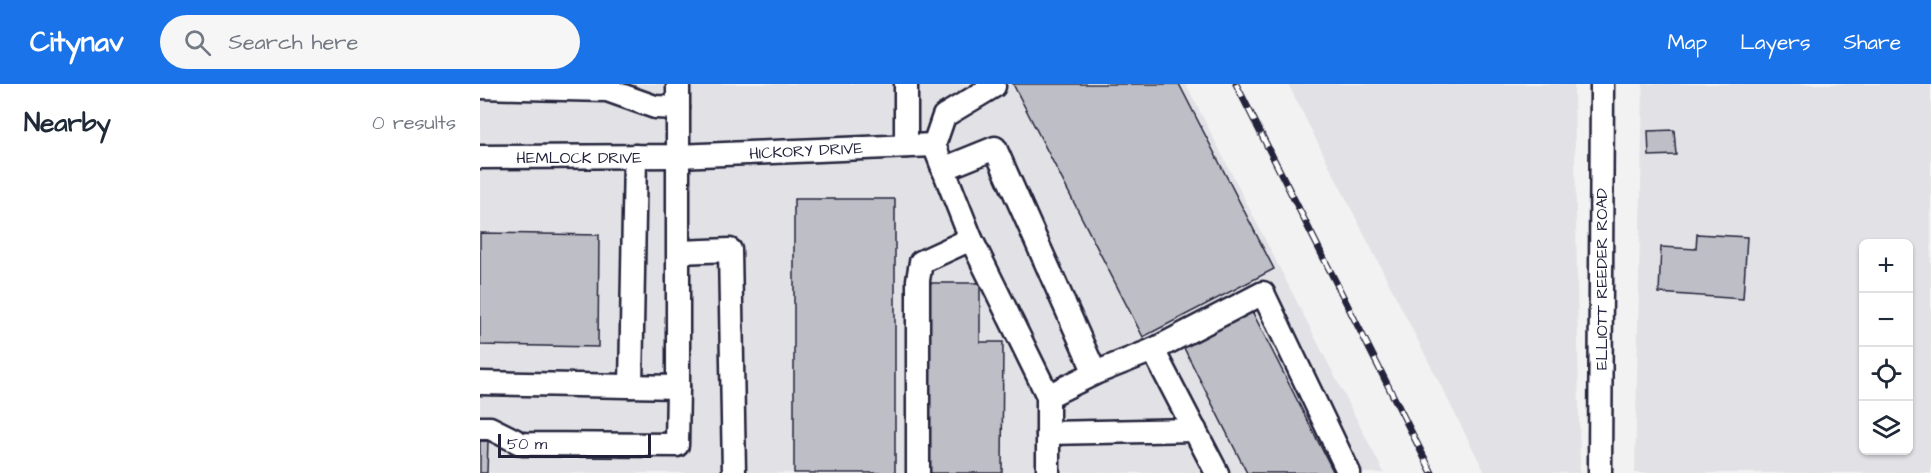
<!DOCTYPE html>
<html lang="en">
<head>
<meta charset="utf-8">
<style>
	:root { --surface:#fff; --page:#f6f6f7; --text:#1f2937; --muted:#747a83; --line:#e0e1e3; --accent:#1a73e8 }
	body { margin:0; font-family:"Architects Daughter",sans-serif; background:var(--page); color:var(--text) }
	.controls { position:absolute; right:18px; bottom:18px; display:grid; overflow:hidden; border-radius:9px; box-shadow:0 2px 4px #0004 }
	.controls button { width:54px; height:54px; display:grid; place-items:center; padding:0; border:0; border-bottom:2px solid var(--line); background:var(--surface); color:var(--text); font:30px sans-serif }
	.scale { position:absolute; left:18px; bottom:15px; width:153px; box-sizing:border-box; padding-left:6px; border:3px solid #22223b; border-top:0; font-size:16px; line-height:21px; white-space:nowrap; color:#22223b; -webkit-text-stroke:4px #fff; paint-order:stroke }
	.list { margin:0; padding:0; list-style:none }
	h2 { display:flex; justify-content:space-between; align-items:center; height:78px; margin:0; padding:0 24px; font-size:26px }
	h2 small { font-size:20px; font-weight:400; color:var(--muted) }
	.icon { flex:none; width:33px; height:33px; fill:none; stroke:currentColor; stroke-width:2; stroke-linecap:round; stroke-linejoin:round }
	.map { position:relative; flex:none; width:1451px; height:389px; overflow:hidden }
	header { display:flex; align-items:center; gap:36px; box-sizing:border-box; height:84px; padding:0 30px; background:var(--accent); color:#fff }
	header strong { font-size:28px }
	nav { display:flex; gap:33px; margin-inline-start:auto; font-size:21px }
	.search { width:420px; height:54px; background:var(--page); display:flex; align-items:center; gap:15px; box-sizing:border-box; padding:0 21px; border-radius:33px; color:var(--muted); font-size:22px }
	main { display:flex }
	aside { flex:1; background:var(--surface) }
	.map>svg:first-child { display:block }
	.built { fill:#e2e2e6; fill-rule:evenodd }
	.building { fill:#bebec6; stroke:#22223b; stroke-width:1.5 }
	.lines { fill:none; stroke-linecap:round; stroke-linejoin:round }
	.minor-casing { stroke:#22223b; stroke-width:27 }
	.minor { stroke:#fff; stroke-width:22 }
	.rail-casing { stroke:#22223b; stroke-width:7 }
	.rail { stroke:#fff; stroke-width:4.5; stroke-dasharray:14; stroke-linecap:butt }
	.labels { text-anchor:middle; stroke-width:4.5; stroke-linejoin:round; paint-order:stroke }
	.street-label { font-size:16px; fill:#22223b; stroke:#fff }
</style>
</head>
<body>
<header>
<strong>Citynav</strong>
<div class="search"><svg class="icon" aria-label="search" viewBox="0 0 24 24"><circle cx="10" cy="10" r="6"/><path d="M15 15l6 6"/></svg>Search here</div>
<nav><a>Map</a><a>Layers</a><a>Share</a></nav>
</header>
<main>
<aside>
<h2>Nearby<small>0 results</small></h2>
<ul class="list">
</ul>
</aside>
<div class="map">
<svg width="1451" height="389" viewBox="0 0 1451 389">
	<rect width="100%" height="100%" fill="#f2f2f3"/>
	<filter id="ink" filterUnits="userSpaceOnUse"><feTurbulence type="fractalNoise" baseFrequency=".0167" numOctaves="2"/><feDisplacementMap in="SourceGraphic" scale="12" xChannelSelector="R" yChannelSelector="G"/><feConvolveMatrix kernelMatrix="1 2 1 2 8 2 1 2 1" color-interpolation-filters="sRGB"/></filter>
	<g filter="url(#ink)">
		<g class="built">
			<polygon points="0,0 706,0 904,389 0,389"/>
			<polygon points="808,0 1094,0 1100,389 1005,389"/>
			<path d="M1163,0H1451V389H1155ZM1384,159H1428V366H1384Z"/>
		</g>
		<g class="building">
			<polygon points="533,0 699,0 794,185 663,253"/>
			<polygon points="1194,46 1196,71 1169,72 1168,47"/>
			<rect x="314" y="115" width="101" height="274"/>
			<polygon points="0,149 119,151 118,263 0,261"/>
			<polygon points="1217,150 1267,153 1263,215 1179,209 1181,163 1216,165"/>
			<polygon points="444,199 500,199 500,258 523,258 522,389 443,389"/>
			<polygon points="771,225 854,389 767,389 702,260"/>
			<polygon points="0,357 8,357 7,389 0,389"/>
		</g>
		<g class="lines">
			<defs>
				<g id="minor">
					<polyline points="426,0 426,62"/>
					<polyline points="514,2 464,32 454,61 491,155 568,312 568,389"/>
					<polyline points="0,3 127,6 175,23 198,24"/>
					<polyline points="0,73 198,72 454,61"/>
					<polyline points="463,85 515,64 615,289"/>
					<polyline points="199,168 250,166 254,389"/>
					<polyline points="0,299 198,303"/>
					<polyline points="151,302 155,72"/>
					<polyline points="568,312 615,289 673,266"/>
					<polyline points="0,344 10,344 42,360 197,361 198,303 198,0"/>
					<polyline points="568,349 715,346"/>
					<polyline points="438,389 438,196 441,178 491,155"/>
					<polyline points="737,389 673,266 783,209 869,389"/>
					<polyline points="1120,389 1122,0"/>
				</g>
			</defs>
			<use href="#minor" class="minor-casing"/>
			<use href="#minor" class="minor"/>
			<defs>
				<polyline id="rail" points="756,0 952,389"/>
			</defs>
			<use href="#rail" class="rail-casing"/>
			<use href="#rail" class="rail"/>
		</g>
	</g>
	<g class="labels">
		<g class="street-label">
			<text transform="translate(326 66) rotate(-3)" y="6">HICKORY DRIVE</text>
			<text x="99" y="79">HEMLOCK DRIVE</text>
			<text transform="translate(1121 195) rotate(-90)" y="6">ELLIOTT REEDER ROAD</text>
		</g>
	</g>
</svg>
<div class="controls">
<button>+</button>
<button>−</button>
<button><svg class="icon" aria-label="locate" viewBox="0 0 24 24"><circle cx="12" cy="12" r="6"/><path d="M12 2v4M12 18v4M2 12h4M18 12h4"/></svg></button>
<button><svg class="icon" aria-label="layers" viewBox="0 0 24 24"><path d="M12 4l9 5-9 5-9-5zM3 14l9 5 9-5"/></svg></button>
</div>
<div class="scale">50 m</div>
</div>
</main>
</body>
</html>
